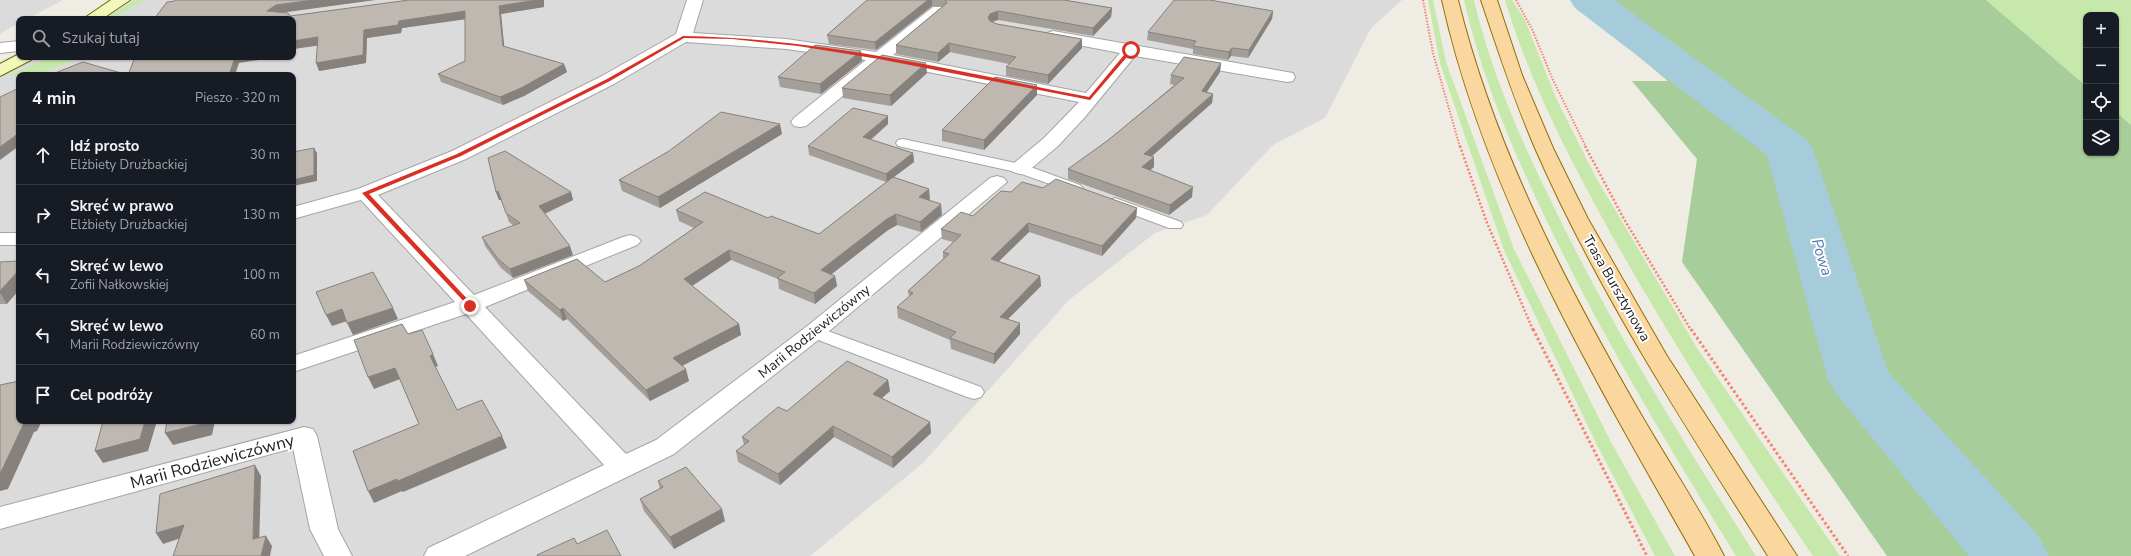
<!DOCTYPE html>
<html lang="pl">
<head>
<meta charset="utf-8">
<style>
	:root { --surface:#171b24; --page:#20242c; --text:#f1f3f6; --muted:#9ea1a6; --line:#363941 }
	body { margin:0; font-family:"Nunito Sans",sans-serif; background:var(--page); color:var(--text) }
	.controls { position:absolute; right:12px; top:12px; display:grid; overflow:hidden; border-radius:8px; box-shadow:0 1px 3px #0004 }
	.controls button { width:36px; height:36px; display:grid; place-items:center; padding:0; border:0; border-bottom:1px solid var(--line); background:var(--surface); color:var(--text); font:20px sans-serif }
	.stop { position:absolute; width:12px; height:12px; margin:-9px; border:3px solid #d93025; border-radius:50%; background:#fff }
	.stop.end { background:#d93025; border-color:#fff; box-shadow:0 1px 4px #0008 }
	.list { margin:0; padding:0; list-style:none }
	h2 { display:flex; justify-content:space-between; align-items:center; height:52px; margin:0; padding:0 16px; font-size:17px }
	h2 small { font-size:13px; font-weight:400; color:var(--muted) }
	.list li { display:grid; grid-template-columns:26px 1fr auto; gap:12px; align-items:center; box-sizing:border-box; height:60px; padding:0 16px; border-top:1px solid var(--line) }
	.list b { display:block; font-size:15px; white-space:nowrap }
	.list p { margin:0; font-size:13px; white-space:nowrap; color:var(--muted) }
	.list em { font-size:13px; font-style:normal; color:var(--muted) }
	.icon { flex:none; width:22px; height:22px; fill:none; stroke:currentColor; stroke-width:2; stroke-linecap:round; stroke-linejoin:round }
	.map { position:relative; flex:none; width:2131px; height:556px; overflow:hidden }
	.search { position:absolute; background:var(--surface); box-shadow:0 1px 3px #0004; left:16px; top:16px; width:280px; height:44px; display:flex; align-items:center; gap:10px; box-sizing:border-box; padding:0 14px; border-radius:8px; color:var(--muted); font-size:15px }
	.panel { position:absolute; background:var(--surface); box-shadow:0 1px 3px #0004; left:16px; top:72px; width:280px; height:352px; border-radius:8px }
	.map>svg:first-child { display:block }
	.residential { fill:#dcdbdb; fill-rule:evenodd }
	.grass { fill:#c6e8ab }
	.forest { fill:#a6cd9a }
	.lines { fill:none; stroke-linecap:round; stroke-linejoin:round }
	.river { fill:#a6ccdc; fill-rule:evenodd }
	.lane-casing { stroke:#a5a5a5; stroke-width:2 }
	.street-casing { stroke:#a5a5a5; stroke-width:2 }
	.secondary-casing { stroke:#627307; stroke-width:2 }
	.primary-casing { stroke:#956d03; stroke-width:2 }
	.path-far2 { stroke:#f6836e; stroke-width:2; stroke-dasharray:1.5 1.5; stroke-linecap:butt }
	.path-far1 { stroke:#f6836e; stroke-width:2.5; stroke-dasharray:2 2; stroke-linecap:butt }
	.path { stroke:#f6836e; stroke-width:3; stroke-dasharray:2.5 2.5; stroke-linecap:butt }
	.lane { fill:#fff; fill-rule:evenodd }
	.street { fill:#fff; fill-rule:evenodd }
	.secondary { fill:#f1f8b9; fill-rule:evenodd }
	.primary { fill:#fad79f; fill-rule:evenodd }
	.wall { fill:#a49e98 }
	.shaded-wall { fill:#86817c }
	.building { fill:#bfb8b1; stroke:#86817c }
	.route { fill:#d93025 }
	.labels { text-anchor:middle; stroke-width:4; stroke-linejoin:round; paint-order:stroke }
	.street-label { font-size:14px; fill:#1e1e1e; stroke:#fff }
	.water-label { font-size:15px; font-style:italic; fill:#4d77ac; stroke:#fff }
	.near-street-label { font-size:17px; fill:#1e1e1e; stroke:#fff }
</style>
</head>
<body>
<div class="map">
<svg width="2131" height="556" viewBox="0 0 2131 556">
	<rect width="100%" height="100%" fill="#efece4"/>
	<g class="residential">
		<polygon points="0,0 63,0 27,19 19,19 19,23 0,34"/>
		<path d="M132,0H1402L1371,28L1325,118L1273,145L1207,215L1155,233L1069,300L923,463L810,556H0V73L31,57H293V19H99ZM19,75H293V421H19Z"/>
	</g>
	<g class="grass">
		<polygon points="136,0 145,0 120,15 106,18"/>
		<polygon points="1428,0 1433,0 1446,62 1514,249 1612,444 1675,556 1655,556 1596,443 1504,250 1440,63"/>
		<path d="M1464,0H1474C1490,69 1519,136 1550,199C1609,323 1682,440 1756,556H1736C1667,444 1599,332 1543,213C1510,144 1481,75 1464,0Z"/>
		<path d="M1505,0H1512L1525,20L1556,98L1595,176L1697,348L1840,556H1813C1746,458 1682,358 1623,255C1577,173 1532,90 1505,0Z"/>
		<polygon points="1986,0 2131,0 2131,125 2116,112 2116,15 2086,15 2086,86"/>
		<polygon points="52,57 82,57 38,75 19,75 19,77 9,75"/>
	</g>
	<polygon class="forest" points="1599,0 1986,0 2086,86 2086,153 2116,153 2116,112 2131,125 2131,556 1887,556 1682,262 1697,159 1632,81 1668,81 1637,55"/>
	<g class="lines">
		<polygon class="river" points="1570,0 1614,0 1806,139 1813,149 1888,372 2038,535 2049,556 1969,556 1837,395 1828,380 1767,155 1575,8"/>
		<defs>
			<g id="lane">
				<polygon points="903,139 1025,165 1080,185 1083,188 1080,191 1075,193 1016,172 898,146 896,143 898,140"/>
				<polygon points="1115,198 1181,222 1183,225 1181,228 1169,228 1110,206 1107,203 1110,200"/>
				<polygon points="814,326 981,387 984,392 981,397 974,399 967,397 808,336 805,332 808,328"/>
			</g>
			<g id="street">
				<polygon points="687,0 703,0 693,33 786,39 876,52 933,7 943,7 946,10 943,13 893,55 1086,93 1120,53 1047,39 1045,36 1047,33 1053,31 1287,72 1293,73 1295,77 1293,81 1287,82 1135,56 1085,117 1058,146 1027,172 1020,174 1013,172 1010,168 1013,164 1044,138 1079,102 883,63 806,126 800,127 794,126 791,122 794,118 866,60 786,49 686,42 614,84 466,159 378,195 474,295 623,237 630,235 637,237 641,241 637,245 485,307 626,454 656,440 806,327 990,178 997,176 1004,178 1007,182 822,337 674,454 465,556 424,556 428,548 604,465 466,314 293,372 293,356 455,302 361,200 293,219 293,207 358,189 452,151 602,76 676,34"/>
				<polygon points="19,41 19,51 0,53 0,43"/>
				<rect x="0" y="233" width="19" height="12"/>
				<polygon points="304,427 313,429 317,436 338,529 352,556 324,556 310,529 293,448 0,529 0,507"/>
			</g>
			<g id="secondary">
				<polygon points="111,0 130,0 102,19 83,19"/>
				<polygon points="19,54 19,57 33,57 31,60 0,76 0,64"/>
			</g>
			<g id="primary">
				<path d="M1442,0H1458C1494,146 1564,281 1639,411C1667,460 1699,507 1724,556H1695C1595,379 1487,200 1442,0Z"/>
				<path d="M1481,0H1497L1522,75L1553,148L1588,219L1667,356L1797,556H1768C1684,424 1598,292 1535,148C1514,100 1498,50 1481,0Z"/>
			</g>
		</defs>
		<use href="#lane" class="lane-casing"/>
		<use href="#street" class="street-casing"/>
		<use href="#secondary" class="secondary-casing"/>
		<use href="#primary" class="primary-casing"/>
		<g class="path-far2">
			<polyline points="1423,0 1433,53 1460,147"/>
			<polyline points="1516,0 1532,29 1553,80 1586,147"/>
		</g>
		<g class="path-far1">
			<polyline points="1460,146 1487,223 1533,330"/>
			<polyline points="1585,146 1624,219 1691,330"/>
		</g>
		<g class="path">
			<polyline points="1533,329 1647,556"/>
			<polyline points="1691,329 1848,556"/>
		</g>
		<use href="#lane" class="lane"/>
		<use href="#street" class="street"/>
		<use href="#secondary" class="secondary"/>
		<use href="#primary" class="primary"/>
	</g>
	<g class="wall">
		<polygon points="175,0 375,0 281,12 290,16 409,0 544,0 544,7 501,14 504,47 564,64 567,72 524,96 503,105 441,82 438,74 465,61 465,19 402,28 401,33 367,38 366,63 319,71 318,45 293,49 175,1"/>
		<polygon points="867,0 1064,0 1112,8 1111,17 1093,36 998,20 992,22 997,24 1082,39 1082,48 1048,84 1006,76 1006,67 1009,64 954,53 950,52 938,62 896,54 896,45 943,6 932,6 876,50 829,44 827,35"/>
		<polygon points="1273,11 1272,19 1248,58 1231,56 1228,60 1193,54 1193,49 1147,40 1148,32"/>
		<polygon points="861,51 862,61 821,94 780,87 778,77"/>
		<polygon points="1221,63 1220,72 1206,92 1213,94 1212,103 1152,156 1154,167 1150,170 1192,197 1169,215 1068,179 1068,169 1107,141 1174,85 1170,84 1171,75"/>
		<polygon points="927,73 891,106 843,98 842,88"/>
		<polygon points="1037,85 1037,95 984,150 942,141 942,130"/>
		<polygon points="888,124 871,140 913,153 914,162 894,177 930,199 929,200 942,215 921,232 897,225 888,230 831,274 835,276 837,286 815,304 779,289 778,279 731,260 692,286 739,324 741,335 682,366 689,381 650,401 567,319 563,321 528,291 524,280 605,282 639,266 694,228 679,221 676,210 768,218 819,234 886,182 809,155 808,146"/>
		<polygon points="782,134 660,208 622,191 619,180"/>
		<polygon points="1043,188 1137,208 1136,218 1102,256 1029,232 999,261 1040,276 1041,286 1008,319 1020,334 994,364 951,349 950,340 898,318 897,307 909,297 908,291 943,259 943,252 953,242 942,239 941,229 973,216 1011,192"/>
		<polygon points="496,192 571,192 573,200 545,214 573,255 513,278 501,268 485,246 482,237 514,226 509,222 501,200 499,200"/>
		<polygon points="0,262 7,304 0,304"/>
		<polygon points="888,380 890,391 882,398 930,422 931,433 893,468 834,437 780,485 738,462 736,451 744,445 742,437 787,411"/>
		<polygon points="658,481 725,521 674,549 644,511 640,499 660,489"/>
	</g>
	<g class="shaded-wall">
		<polygon points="314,0 375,0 280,13 267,11 276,5"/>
		<polygon points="537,0 544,0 544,7 501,14 505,54 503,46 499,6"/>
		<polygon points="928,0 932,0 932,6 876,50 875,42"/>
		<polygon points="1112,8 1111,17 1093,36 1093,28"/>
		<polygon points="465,11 467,19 402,28 401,33 367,38 366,63 319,71 316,63 364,30 399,21"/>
		<polygon points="998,11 998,20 991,22 988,18 990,14"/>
		<polygon points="1273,11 1272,19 1248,58 1249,50"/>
		<polygon points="318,37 322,45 293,49 293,41"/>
		<polygon points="1082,39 1082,48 1048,84 1048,75"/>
		<polygon points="949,43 950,52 938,62 938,53"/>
		<polygon points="1232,48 1231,56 1228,60 1229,52"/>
		<polygon points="861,51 862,61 821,94 820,84"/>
		<polygon points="235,57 271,57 271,58 239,63 235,75 229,75"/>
		<polygon points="926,63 927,73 891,106 890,95"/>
		<polygon points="1221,63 1220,72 1201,101 1202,91"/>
		<polygon points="564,64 567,72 524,96 503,105 500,97"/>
		<polygon points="1037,85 1037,95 984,150 984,140"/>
		<polygon points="1213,94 1212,103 1143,164 1144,154"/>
		<polygon points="888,116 888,124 864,145 863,137"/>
		<polygon points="780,124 782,134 660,208 658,197"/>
		<polygon points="19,133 19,146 0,160 0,147"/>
		<polygon points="314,148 317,153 317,181 293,186 293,180"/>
		<polygon points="913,153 914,162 887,182 886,174"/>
		<polygon points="1154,157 1154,167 1142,177 1142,167"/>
		<polygon points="1193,187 1192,197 1169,215 1170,205"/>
		<polygon points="929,189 930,199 920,207 919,197"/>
		<polygon points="498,191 501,200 499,200 496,192"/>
		<polygon points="571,192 573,200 541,215 539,206"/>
		<polygon points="941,204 942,215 921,232 920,222"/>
		<polygon points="1137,208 1136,218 1102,256 1102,246"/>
		<polygon points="896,214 897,225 888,230 823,281 821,270 887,219"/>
		<polygon points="1028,223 1029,232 991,269 991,259"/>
		<polygon points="570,246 573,255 513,278 510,269"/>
		<polygon points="729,250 731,260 686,290 684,279"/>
		<polygon points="19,270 19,290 7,304 0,293 0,291"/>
		<polygon points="835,276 837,286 815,304 814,293"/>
		<polygon points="1040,276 1041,286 1000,327 1000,317"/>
		<polygon points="393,308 398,319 353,335 347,323"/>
		<polygon points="563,308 567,319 563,321 560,310"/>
		<polygon points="342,309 347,321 332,326 326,315"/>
		<polygon points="1020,323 1020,334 994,364 994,354"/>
		<polygon points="739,324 741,335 676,369 673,358"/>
		<polygon points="433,354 438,366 435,367 430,356"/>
		<polygon points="395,368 400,379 374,389 368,377"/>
		<polygon points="686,369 689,381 650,401 646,390"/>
		<polygon points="888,380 890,391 874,405 873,394"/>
		<polygon points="25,421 42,421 37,431 34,432 8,489 0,491 0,474"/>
		<polygon points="145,421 157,421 148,451 103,463 95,451"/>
		<polygon points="205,421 215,421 212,435 173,445 165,433"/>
		<polygon points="930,422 931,433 893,468 892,457"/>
		<polygon points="833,426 834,437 780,485 778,474"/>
		<polygon points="502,436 507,448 403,492 402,491 374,503 368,491"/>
		<polygon points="255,465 261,476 259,549 253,539"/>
		<polygon points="722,509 725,521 674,549 670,537"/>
		<polygon points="184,525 190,535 163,544 156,533"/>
		<polygon points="266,536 272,546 270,556 261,556"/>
	</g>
	<g class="building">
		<polygon points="175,0 314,0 276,5 267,11 288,13 290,16 409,0 537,0 499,6 503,46 564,64 521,88 500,97 438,74 465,61 465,11 399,21 398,25 364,30 363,55 316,63 318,37 293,41 293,19 154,19 167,2 175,1"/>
		<polygon points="867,0 928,0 875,42 827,35"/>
		<polygon points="945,0 1064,0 1112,8 1093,28 998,11 990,14 988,18 990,21 997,24 1082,39 1048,75 1006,67 1016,57 953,44 949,43 938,53 896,45 947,3"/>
		<polygon points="1174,0 1210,0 1273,11 1249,50 1232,48 1229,52 1193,46 1196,41 1148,32"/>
		<polygon points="815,45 861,51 820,84 778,77"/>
		<polygon points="882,55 926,63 890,95 842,88"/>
		<polygon points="135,57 235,57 229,75 50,75 83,62 128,75"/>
		<polygon points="1184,57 1221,63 1202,91 1213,94 1144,154 1154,157 1142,167 1193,187 1170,205 1068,169 1107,141 1184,78 1171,75"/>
		<polygon points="995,77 1037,85 984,140 942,130"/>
		<polygon points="19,88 19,133 0,147 0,97"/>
		<polygon points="853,108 888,116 863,137 913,153 886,174 808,146"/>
		<polygon points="721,112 780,124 658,197 619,180 669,151"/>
		<polygon points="314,148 314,175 293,180 293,152"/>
		<polygon points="505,151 571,192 539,206 570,246 510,269 498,259 482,237 520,223 506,213 498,191 496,192 488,158"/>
		<polygon points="893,177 929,189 919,197 941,204 920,222 896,214 887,219 821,270 835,276 814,293 777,278 785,272 729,250 684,279 739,324 673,358 686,369 646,390 563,308 560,310 524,280 577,259 605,282 639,266 703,222 676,210 705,192 768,218 771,216 819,234"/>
		<polygon points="1056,179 1137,208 1102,246 1028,223 991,259 1040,276 1000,317 1020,323 994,354 950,338 956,332 897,307 913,293 908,291 949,254 943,252 961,235 941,229 961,212 973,216 1001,191 1011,192 1022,182 1043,188"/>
		<polygon points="19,261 19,270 0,291 0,262"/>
		<polygon points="373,272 393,308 347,323 342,309 326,315 316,292"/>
		<polygon points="402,324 408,334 422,330 433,354 430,356 457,410 482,400 502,436 398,481 397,479 368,491 353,451 419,424 395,368 368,377 354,340"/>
		<polygon points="847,361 888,380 873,394 930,422 892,457 833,426 778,474 736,451 749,441 742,437 778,407 787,411"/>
		<polygon points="19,381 19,421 25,421 0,474 0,385"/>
		<polygon points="103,421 145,421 140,439 95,451"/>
		<polygon points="167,421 205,421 205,423 165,433"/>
		<polygon points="255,465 253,539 266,536 261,556 173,556 184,525 156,533 160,494"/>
		<polygon points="686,467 722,509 670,537 640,499 663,487 658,481"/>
		<polygon points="607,530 621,556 538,556 537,555 574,538 577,544"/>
	</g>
	<path class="route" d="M683,36C820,38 955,71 1089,97L1129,49L1133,50L1090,100L879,59L798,46L732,39L684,38L610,81L461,156L369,194L472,304L473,306L470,308L362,193L457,154L607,79Z"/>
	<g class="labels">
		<g class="street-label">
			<text transform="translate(1617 288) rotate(60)" y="5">Trasa Bursztynowa</text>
			<text transform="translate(814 331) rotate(-39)" y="5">Marii Rodziewiczówny</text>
		</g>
		<g class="water-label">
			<text transform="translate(1822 257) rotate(73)" y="5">Powa</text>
		</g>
		<g class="near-street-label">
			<text transform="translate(212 461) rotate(-15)" y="6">Marii Rodziewiczówny</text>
		</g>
	</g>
</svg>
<div class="controls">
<button>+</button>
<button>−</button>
<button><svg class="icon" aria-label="locate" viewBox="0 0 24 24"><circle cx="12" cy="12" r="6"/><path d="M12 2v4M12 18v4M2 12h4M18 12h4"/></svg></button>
<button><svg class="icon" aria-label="layers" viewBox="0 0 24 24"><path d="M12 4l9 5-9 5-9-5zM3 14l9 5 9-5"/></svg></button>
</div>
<div class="stop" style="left:1131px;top:50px"></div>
<div class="stop end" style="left:470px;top:306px"></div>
<div class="search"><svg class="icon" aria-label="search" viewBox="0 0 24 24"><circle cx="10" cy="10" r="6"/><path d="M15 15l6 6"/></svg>Szukaj tutaj</div>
<section class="panel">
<h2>4 min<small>Pieszo · 320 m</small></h2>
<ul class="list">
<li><svg class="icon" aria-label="ahead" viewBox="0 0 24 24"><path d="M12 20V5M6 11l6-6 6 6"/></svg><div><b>Idź prosto</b><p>Elżbiety Drużbackiej</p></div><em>30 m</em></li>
<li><svg class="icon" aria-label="right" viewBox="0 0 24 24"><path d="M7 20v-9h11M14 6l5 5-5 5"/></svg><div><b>Skręć w prawo</b><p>Elżbiety Drużbackiej</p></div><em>130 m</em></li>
<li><svg class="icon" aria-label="left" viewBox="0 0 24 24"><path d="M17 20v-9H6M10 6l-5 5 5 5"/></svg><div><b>Skręć w lewo</b><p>Zofii Nałkowskiej</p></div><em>100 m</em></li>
<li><svg class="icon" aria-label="left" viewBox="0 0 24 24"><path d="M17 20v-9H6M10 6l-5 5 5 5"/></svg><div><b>Skręć w lewo</b><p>Marii Rodziewiczówny</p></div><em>60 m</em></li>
<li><svg class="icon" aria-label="arrive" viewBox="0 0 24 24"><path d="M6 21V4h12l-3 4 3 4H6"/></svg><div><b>Cel podróży</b></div></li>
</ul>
</section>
</div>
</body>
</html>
